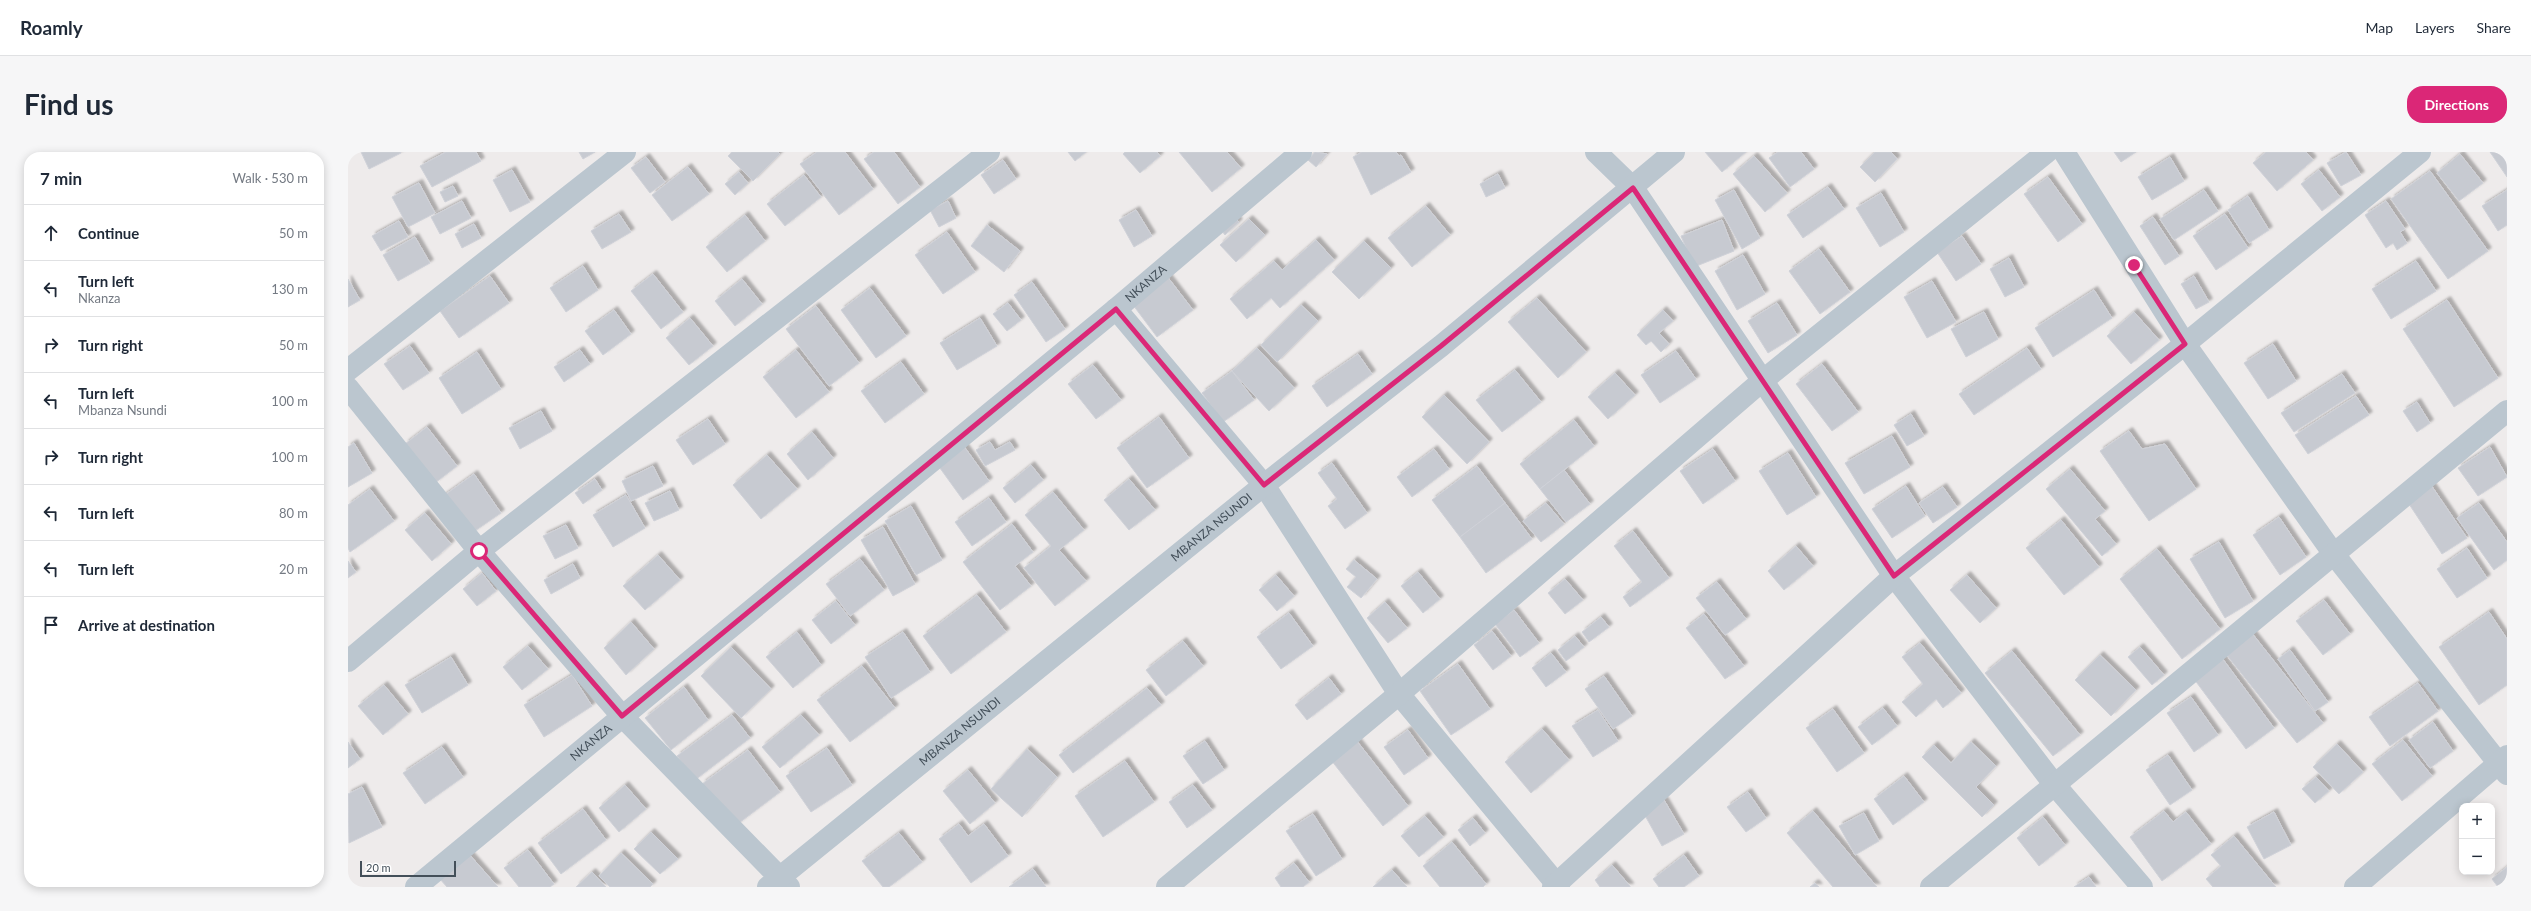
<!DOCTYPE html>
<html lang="en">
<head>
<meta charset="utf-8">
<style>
	:root { --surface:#fff; --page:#f6f6f7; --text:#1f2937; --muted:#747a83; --line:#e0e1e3; --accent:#db2777 }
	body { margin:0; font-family:Lato,sans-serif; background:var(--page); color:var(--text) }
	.controls { position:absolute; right:12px; bottom:12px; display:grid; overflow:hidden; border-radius:8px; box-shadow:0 2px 10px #0003 }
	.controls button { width:36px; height:36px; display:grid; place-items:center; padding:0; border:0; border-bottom:1px solid var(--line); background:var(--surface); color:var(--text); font:20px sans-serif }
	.scale { position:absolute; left:12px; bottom:10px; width:96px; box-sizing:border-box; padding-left:4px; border:2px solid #434f59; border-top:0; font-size:11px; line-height:14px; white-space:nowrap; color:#434f59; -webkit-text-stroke:3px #fff; paint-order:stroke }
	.stop { position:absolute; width:12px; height:12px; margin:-9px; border:3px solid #db2777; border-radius:50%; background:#fff }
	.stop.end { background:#db2777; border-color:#fff; box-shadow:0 1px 4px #0008 }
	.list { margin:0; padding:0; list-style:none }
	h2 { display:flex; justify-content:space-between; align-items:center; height:52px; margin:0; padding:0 16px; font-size:17px }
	h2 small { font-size:13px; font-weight:400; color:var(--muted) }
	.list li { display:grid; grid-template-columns:26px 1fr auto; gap:12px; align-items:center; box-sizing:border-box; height:56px; padding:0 16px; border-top:1px solid var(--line) }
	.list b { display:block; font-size:15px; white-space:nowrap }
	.list p { margin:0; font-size:13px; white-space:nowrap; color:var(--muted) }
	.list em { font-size:13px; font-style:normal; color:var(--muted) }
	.icon { flex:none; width:22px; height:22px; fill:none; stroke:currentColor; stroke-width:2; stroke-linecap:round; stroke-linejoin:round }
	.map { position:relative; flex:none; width:2159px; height:735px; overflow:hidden; border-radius:16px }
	header { display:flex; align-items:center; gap:24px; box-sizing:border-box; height:56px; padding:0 20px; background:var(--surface); border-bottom:1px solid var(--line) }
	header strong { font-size:19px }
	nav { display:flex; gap:22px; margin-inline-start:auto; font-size:14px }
	.intro { display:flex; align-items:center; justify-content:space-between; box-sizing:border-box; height:96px; padding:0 24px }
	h1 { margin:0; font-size:28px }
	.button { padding:10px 18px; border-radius:16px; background:var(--accent); color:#fff; font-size:14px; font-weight:700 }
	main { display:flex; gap:24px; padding:0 24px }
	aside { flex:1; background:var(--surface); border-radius:16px; box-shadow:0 2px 10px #0003 }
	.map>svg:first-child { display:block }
	.building { fill:#c7cad1; stroke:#cfd1d8; filter:url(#shadow) }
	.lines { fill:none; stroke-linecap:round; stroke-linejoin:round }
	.minor { stroke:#bbc6cf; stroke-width:22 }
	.route { stroke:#db2777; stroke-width:5 }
	.labels { text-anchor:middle; stroke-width:3; stroke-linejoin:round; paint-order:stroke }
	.street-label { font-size:12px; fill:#434f59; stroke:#fff }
</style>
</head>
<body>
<header>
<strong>Roamly</strong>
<nav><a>Map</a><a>Layers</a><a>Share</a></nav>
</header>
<div class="intro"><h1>Find us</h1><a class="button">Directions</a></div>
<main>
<aside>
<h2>7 min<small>Walk · 530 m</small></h2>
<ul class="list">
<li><svg class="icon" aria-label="ahead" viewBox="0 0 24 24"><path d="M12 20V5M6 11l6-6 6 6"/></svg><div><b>Continue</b></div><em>50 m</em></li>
<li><svg class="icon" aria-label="left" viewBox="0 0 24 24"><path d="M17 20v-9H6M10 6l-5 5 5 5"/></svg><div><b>Turn left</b><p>Nkanza</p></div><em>130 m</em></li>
<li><svg class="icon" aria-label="right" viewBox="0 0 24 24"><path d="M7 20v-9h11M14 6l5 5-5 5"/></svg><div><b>Turn right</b></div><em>50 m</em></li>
<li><svg class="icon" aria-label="left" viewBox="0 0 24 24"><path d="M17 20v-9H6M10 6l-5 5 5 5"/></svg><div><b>Turn left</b><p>Mbanza Nsundi</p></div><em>100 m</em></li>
<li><svg class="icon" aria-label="right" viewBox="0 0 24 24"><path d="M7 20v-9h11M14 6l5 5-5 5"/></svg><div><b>Turn right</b></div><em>100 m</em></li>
<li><svg class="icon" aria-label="left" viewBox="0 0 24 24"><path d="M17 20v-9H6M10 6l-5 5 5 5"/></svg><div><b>Turn left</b></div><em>80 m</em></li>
<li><svg class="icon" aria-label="left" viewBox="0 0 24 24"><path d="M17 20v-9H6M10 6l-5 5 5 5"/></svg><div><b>Turn left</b></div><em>20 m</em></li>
<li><svg class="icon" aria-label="arrive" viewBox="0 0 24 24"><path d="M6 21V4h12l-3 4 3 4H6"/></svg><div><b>Arrive at destination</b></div></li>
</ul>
</aside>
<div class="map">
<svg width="2159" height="735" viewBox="0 0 2159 735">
	<defs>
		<filter id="shadow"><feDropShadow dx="3.5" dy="-3.5" stdDeviation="1" flood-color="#0004"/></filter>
	</defs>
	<rect width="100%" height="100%" fill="#eeebeb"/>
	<g class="building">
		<polygon points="13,0 52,0 53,1 21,17"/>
		<polygon points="98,0 128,0 133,9 84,35 72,14"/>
		<polygon points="231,0 247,0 235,7"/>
		<polygon points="384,0 430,0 432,2 405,29 380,4"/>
		<polygon points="469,0 497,0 525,37 491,63 452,12"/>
		<polygon points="526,0 546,0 572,35 550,52 516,7"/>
		<polygon points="720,0 738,0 727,9"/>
		<polygon points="777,0 809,0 812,4 792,21 775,2"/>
		<polygon points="831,0 879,0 893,16 864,40"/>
		<polygon points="967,0 979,2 968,15 960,8"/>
		<polygon points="1014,0 1048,0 1051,4 1053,3 1063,20 1023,43 1005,5"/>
		<polygon points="1357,0 1398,0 1374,20"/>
		<polygon points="1430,0 1453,0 1466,17 1442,35 1421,6"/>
		<polygon points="1527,0 1543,0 1549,7 1527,30 1512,15"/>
		<polygon points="1766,0 1788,0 1773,10"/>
		<polygon points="1918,0 1958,0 1965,8 1929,39 1905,11"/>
		<polygon points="1998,0 2013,23 1993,34 1979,11"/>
		<polygon points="2142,0 2159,0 2159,25"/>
		<polygon points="2112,2 2135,31 2111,49 2089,21"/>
		<polygon points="1406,4 1439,41 1417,60 1385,22"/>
		<polygon points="298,5 317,30 302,41 283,16"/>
		<polygon points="1822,5 1836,29 1804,48 1790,25"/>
		<polygon points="655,8 668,27 646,42 633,23"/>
		<polygon points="340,15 361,42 324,69 304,43"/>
		<polygon points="164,18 182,50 162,60 145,28"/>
		<polygon points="1971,18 1992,45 1974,59 1953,32"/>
		<polygon points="2082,19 2140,99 2100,127 2043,47"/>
		<polygon points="391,20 400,31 387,43 377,32"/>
		<polygon points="1150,22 1157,36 1138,45 1132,32"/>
		<polygon points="456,23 473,45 437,74 419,52"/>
		<polygon points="1700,25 1734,72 1710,90 1676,42"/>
		<polygon points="71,31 87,61 60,75 44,45"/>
		<polygon points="105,34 110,44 97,50 92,40"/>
		<polygon points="1480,35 1496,57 1455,86 1439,63"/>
		<polygon points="1386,38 1412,86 1394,97 1367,48"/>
		<polygon points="1856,38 1870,59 1826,88 1812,67"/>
		<polygon points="2159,38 2159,73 2150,79 2134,54"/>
		<polygon points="1533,41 1556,80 1532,95 1508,56"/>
		<polygon points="1900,44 1921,78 1901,91 1880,58"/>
		<polygon points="114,49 123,66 92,82 83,65"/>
		<polygon points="600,49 608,66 591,75 582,58"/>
		<polygon points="2038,49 2057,77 2052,80 2059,91 2049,98 2045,91 2038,96 2017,63"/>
		<polygon points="1078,54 1102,83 1064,115 1040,86"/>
		<polygon points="788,58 804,84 786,95 771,68"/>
		<polygon points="271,62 283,80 254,97 243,79"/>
		<polygon points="1877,62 1900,96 1868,118 1845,84"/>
		<polygon points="397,63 417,89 379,120 358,95"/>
		<polygon points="884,63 891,70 877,83 871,75"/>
		<polygon points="1805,65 1831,104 1817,113 1792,74"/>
		<polygon points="901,67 917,83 888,110 872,93"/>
		<polygon points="1374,68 1386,99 1346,115 1333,84"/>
		<polygon points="51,69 60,85 33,99 24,84"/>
		<polygon points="126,72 133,86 114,96 107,82"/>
		<polygon points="639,73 672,99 656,120 623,94"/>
		<polygon points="599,80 627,120 595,142 567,103"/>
		<polygon points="1614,84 1633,112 1608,129 1589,100"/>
		<polygon points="67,85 82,111 50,129 35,103"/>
		<polygon points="968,88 986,108 932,156 923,146 899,167 882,147 926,109 934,118"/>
		<polygon points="1016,89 1043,116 1011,147 984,120"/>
		<polygon points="1471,97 1502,140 1472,162 1441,119"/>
		<polygon points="1395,103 1417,142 1389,158 1367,119"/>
		<polygon points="1661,106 1676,135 1657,145 1642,117"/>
		<polygon points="2068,109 2088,139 2043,167 2024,137"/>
		<polygon points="235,114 250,138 218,160 202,136"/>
		<polygon points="305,122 335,160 313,177 283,139"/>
		<polygon points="818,123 845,158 809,185 782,149"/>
		<polygon points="142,124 161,151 111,186 92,159"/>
		<polygon points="1846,124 1861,150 1848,157 1833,132"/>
		<polygon points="0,127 12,148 0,155"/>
		<polygon points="394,127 414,152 387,174 367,149"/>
		<polygon points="1584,129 1608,170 1579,186 1556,145"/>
		<polygon points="684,130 717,177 698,190 666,143"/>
		<polygon points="522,136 558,184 528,206 493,158"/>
		<polygon points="1746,138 1764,166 1705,205 1687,176"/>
		<polygon points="1189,146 1238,200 1210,226 1160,170"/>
		<polygon points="2099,148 2150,226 2106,255 2055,177"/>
		<polygon points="660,151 673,168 659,179 645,162"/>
		<polygon points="1429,151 1449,183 1420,201 1400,169"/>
		<polygon points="953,153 970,169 929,210 913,193"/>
		<polygon points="468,154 511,211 481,234 438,177"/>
		<polygon points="266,158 283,182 255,203 237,179"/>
		<polygon points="1315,158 1325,169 1311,181 1321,192 1313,200 1303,189 1298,193 1289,183"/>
		<polygon points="1636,160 1650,187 1618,205 1603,177"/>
		<polygon points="1786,160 1811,188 1783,212 1759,184"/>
		<polygon points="342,166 365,194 341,213 318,186"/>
		<polygon points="632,166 649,194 609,218 592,191"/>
		<polygon points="1925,192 1948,229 1920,247 1896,211"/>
		<polygon points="62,194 81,221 55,238 36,212"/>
		<polygon points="909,196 946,236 921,259 884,219"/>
		<polygon points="1679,196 1693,217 1626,263 1611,242"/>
		<polygon points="232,198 242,212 216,230 206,215"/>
		<polygon points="448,198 481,240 448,266 415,225"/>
		<polygon points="1328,199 1348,227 1312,251 1293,223"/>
		<polygon points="129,200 153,237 114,262 91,226"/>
		<polygon points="1010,202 1024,222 979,255 964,234"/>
		<polygon points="553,210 576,242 537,271 513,239"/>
		<polygon points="1474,212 1510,260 1484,279 1448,232"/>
		<polygon points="745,213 773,248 748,267 720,232"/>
		<polygon points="1167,218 1193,250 1154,280 1128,248"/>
		<polygon points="884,219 906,248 875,270 854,241"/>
		<polygon points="1267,221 1287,243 1260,267 1240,245"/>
		<polygon points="1994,222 2007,241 1946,280 1933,261"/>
		<polygon points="1096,243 1141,290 1119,312 1074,265"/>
		<polygon points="2008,244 2021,263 1960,302 1947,283"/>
		<polygon points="2069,250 2082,271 2069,280 2055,259"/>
		<polygon points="193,259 204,279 172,297 161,276"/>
		<polygon points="1563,262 1576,284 1559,294 1546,273"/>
		<polygon points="811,265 841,306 799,336 769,296"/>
		<polygon points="360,267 377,292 345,313 328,288"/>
		<polygon points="1226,268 1246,294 1192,337 1172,312"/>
		<polygon points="79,275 109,314 87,331 57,292"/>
		<polygon points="1781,279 1794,297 1817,292 1848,337 1801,369 1752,299"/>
		<polygon points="464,280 485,306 460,328 439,302"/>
		<polygon points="1544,284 1562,315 1516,342 1497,311"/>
		<polygon points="642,290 647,298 662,290 667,298 637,314 628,298"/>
		<polygon points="6,291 24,321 0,335 0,295"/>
		<polygon points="615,293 641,329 615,348 589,312"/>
		<polygon points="2142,295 2159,325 2130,344 2110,316"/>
		<polygon points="1086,297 1101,317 1064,345 1049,325"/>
		<polygon points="1365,297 1387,329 1355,352 1332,319"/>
		<polygon points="1440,301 1468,345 1439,363 1411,319"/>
		<polygon points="419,303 449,337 413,367 385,333"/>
		<polygon points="984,311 1019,361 997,377 980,354 989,347 970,321"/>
		<polygon points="683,313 695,328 667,351 655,336"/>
		<polygon points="305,314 315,334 283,349 274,329"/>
		<polygon points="1129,314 1157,351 1112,385 1084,348"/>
		<polygon points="1722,317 1757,359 1747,367 1768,392 1754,404 1698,337"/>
		<polygon points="1216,318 1242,352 1218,370 1192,337"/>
		<polygon points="126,322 153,361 121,383 94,345"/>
		<polygon points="247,327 254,338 235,352 227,341"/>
		<polygon points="781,327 807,358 781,378 756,348"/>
		<polygon points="2083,333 2119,386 2094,402 2059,349"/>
		<polygon points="1558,334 1577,364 1544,386 1524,357"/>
		<polygon points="1595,335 1609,355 1585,371 1571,351"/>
		<polygon points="22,337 46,369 2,400 0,396 0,353"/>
		<polygon points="322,339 331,358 306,369 297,351"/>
		<polygon points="705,340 736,378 711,398 738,429 707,454 676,416 703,394 677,363"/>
		<polygon points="278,343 297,376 265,395 245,363"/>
		<polygon points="641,346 658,370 624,394 607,370"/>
		<polygon points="1157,351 1184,387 1138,421 1112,385"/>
		<polygon points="1198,351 1216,372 1193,390 1175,369"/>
		<polygon points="2131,351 2159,390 2159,408 2146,418 2109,366"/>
		<polygon points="563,354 594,408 568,423 537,369"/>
		<polygon points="77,361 103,392 84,409 57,378"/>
		<polygon points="1931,365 1958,405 1932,423 1905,383"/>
		<polygon points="1713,368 1751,415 1716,443 1678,396"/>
		<polygon points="664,372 685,400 667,414 683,434 652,458 615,410"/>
		<polygon points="218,373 230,396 207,407 195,384"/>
		<polygon points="535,375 567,432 545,444 513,388"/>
		<polygon points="1285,379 1321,426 1282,455 1275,445 1294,430 1266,394"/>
		<polygon points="1871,390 1905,449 1877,466 1842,407"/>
		<polygon points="1448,394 1465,414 1436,438 1420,419"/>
		<polygon points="2119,396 2139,426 2109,446 2089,417"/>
		<polygon points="1809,397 1872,477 1834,507 1772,427"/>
		<polygon points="310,403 332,428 297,458 275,434"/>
		<polygon points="512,407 536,438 502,464 478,432"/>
		<polygon points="1006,408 1029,427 1013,446 999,435 1008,425 998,417"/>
		<polygon points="0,409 8,420 0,426"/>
		<polygon points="225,412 232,426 203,442 196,428"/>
		<polygon points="1070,420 1092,447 1075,461 1053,434"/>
		<polygon points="134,421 148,439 129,454 115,437"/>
		<polygon points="928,423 946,444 929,459 911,438"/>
		<polygon points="1619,423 1648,456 1632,471 1602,438"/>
		<polygon points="1217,427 1235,448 1217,462 1200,441"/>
		<polygon points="1369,430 1398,467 1377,483 1348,446"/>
		<polygon points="629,443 658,480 603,522 575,484"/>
		<polygon points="1976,448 2002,482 1975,503 1948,469"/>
		<polygon points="488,449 507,473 483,492 464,468"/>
		<polygon points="1037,450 1059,476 1040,491 1019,466"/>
		<polygon points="1166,458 1191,491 1172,505 1147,472"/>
		<polygon points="2141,460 2159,487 2159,533 2131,553 2091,495"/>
		<polygon points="941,461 965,494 933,517 909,485"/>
		<polygon points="1356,462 1396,514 1377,527 1338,476"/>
		<polygon points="1253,465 1261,475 1241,490 1234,480"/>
		<polygon points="283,470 306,497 278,523 256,496"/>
		<polygon points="1144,479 1163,504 1145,518 1126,493"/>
		<polygon points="449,480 473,513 445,536 418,505"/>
		<polygon points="555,480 582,520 543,546 517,505"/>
		<polygon points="1903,480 1975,571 1949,591 1877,501"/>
		<polygon points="1227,484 1236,495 1218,509 1210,498"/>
		<polygon points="835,489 855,514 818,544 798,518"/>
		<polygon points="1572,491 1613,541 1595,556 1588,547 1568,565 1554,550 1575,532 1554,505"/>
		<polygon points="180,494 200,517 174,538 155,515"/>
		<polygon points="383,495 423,537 393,566 353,524"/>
		<polygon points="1792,495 1816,523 1804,533 1780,505"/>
		<polygon points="1942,498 1980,550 1967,559 1930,507"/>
		<polygon points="1664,499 1732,583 1705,604 1637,521"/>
		<polygon points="1203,501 1218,520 1198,535 1184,516"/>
		<polygon points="1752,503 1788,538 1763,564 1727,528"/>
		<polygon points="103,505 120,533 74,561 57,533"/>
		<polygon points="1874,506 1926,576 1898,597 1846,527"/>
		<polygon points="1110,512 1142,557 1103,583 1072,539"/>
		<polygon points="514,514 547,556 502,590 469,548"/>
		<polygon points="224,523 244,554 196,585 176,553"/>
		<polygon points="1256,524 1284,564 1265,577 1237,537"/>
		<polygon points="981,526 993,542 959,568 947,553"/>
		<polygon points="2070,531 2090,559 2042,594 2021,565"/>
		<polygon points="36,533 60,562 35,583 10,554"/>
		<polygon points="336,535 360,568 323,598 297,566"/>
		<polygon points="799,536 813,553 725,621 711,603"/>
		<polygon points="1843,545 1870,583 1846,600 1819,561"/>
		<polygon points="1535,556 1549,574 1524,593 1510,575"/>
		<polygon points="1485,557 1516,601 1489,620 1458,576"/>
		<polygon points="1250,558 1270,589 1245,605 1224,574"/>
		<polygon points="384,563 402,586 347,628 329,604"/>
		<polygon points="453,563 471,583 432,616 414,595"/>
		<polygon points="2085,570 2105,599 2082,616 2061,588"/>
		<polygon points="1194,577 1221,608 1183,641 1157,610"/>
		<polygon points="1060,578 1080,606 1056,623 1036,595"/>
		<polygon points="1008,588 1060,654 1035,674 983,608"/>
		<polygon points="2055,588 2084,624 2054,649 2024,612"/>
		<polygon points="857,589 876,618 855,632 835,604"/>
		<polygon points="0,590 12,607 0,616"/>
		<polygon points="1623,590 1648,614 1628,635 1646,653 1634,665 1574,605 1586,593 1603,611"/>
		<polygon points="1989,592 2015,620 1991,642 1965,615"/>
		<polygon points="94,595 115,625 77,652 55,621"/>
		<polygon points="479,596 504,633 463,660 438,624"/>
		<polygon points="679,597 709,625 674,665 643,637"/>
		<polygon points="400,598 432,640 387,674 354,632"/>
		<polygon points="1820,603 1844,638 1822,653 1798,618"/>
		<polygon points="777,609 806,650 755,685 727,644"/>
		<polygon points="620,618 647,651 622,672 595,639"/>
		<polygon points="1556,624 1576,650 1545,673 1526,647"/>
		<polygon points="1968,625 1981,639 1967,651 1954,637"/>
		<polygon points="277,633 298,657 271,680 251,656"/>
		<polygon points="845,633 864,658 839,676 821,650"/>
		<polygon points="14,635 34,675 1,691 0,642"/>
		<polygon points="1400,640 1418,666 1398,680 1379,655"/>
		<polygon points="1316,648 1336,682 1314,694 1295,660"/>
		<polygon points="235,657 258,688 213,722 190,691"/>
		<polygon points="1465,659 1529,735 1485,735 1439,681"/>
		<polygon points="1816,659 1825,670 1838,660 1863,692 1814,729 1782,685"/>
		<polygon points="1926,660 1943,693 1916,707 1899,675"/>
		<polygon points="1516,661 1531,689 1507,703 1491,674"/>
		<polygon points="965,662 994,707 968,724 938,679"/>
		<polygon points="1077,664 1095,685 1071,705 1053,684"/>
		<polygon points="1695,665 1717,693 1691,714 1669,686"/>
		<polygon points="1125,666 1137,681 1122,694 1110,678"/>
		<polygon points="611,672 620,684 636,672 660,704 623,731 591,687"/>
		<polygon points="303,680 330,707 312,722 286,697"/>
		<polygon points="551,681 574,710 541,735 535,735 514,709"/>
		<polygon points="1886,684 1928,735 1865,735 1858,727 1873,714 1863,703"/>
		<polygon points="1104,690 1138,732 1135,735 1092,735 1075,714"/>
		<polygon points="180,698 206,732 202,735 171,735 156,716"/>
		<polygon points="120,701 150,735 99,735 91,726"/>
		<polygon points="273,701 305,732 302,735 262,735 251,724"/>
		<polygon points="1336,703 1351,724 1336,735 1311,735 1305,727"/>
		<polygon points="946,711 961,730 955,735 933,735 927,726"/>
		<polygon points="1264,713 1282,734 1282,735 1252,735 1247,728"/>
		<polygon points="2159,715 2159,735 2150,735 2144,727"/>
		<polygon points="685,717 698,735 661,735"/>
		<polygon points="1044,718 1059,735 1025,735"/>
		<polygon points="244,720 258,735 228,735"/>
		<polygon points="1741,725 1748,735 1726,735"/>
		<polygon points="1467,731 1471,735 1462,735"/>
	</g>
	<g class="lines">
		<g class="minor">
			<polyline points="1248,0 1285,36 1546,424 1706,632 1794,735"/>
			<polyline points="1716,0 1837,192 1985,401 2159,622"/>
			<polyline points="768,157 916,333 1051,542 1211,735"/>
			<polyline points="0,218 277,0"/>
			<polyline points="0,236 131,399 274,564 441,735"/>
			<polyline points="0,509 131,399 641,0"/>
			<path id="s1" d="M68,735L768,157L953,0"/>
			<path id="s2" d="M420,735L916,333L1093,194L1326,0"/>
			<polyline points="819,735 1051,542 1414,229 1699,0"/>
			<polyline points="1205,735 1546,424 1837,192 2072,0"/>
			<polyline points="1583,735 2159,259"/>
			<polyline points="2007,735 2159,604"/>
		</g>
	</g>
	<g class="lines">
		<polyline class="route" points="131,399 274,564 768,157 916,333 1093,194 1285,36 1546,424 1837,192 1786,113"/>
	</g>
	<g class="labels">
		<g class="street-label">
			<text dy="4" stroke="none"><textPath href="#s1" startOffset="947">NKANZA</textPath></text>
			<text dy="4" stroke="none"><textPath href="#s2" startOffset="571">MBANZA NSUNDI</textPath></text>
			<text dy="4" stroke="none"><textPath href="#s2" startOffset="247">MBANZA NSUNDI</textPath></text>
			<text dy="4" stroke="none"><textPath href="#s1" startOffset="227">NKANZA</textPath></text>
		</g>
	</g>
</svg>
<div class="controls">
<button>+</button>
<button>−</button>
</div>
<div class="scale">20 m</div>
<div class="stop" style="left:131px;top:399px"></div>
<div class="stop end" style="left:1786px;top:113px"></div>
</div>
</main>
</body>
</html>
